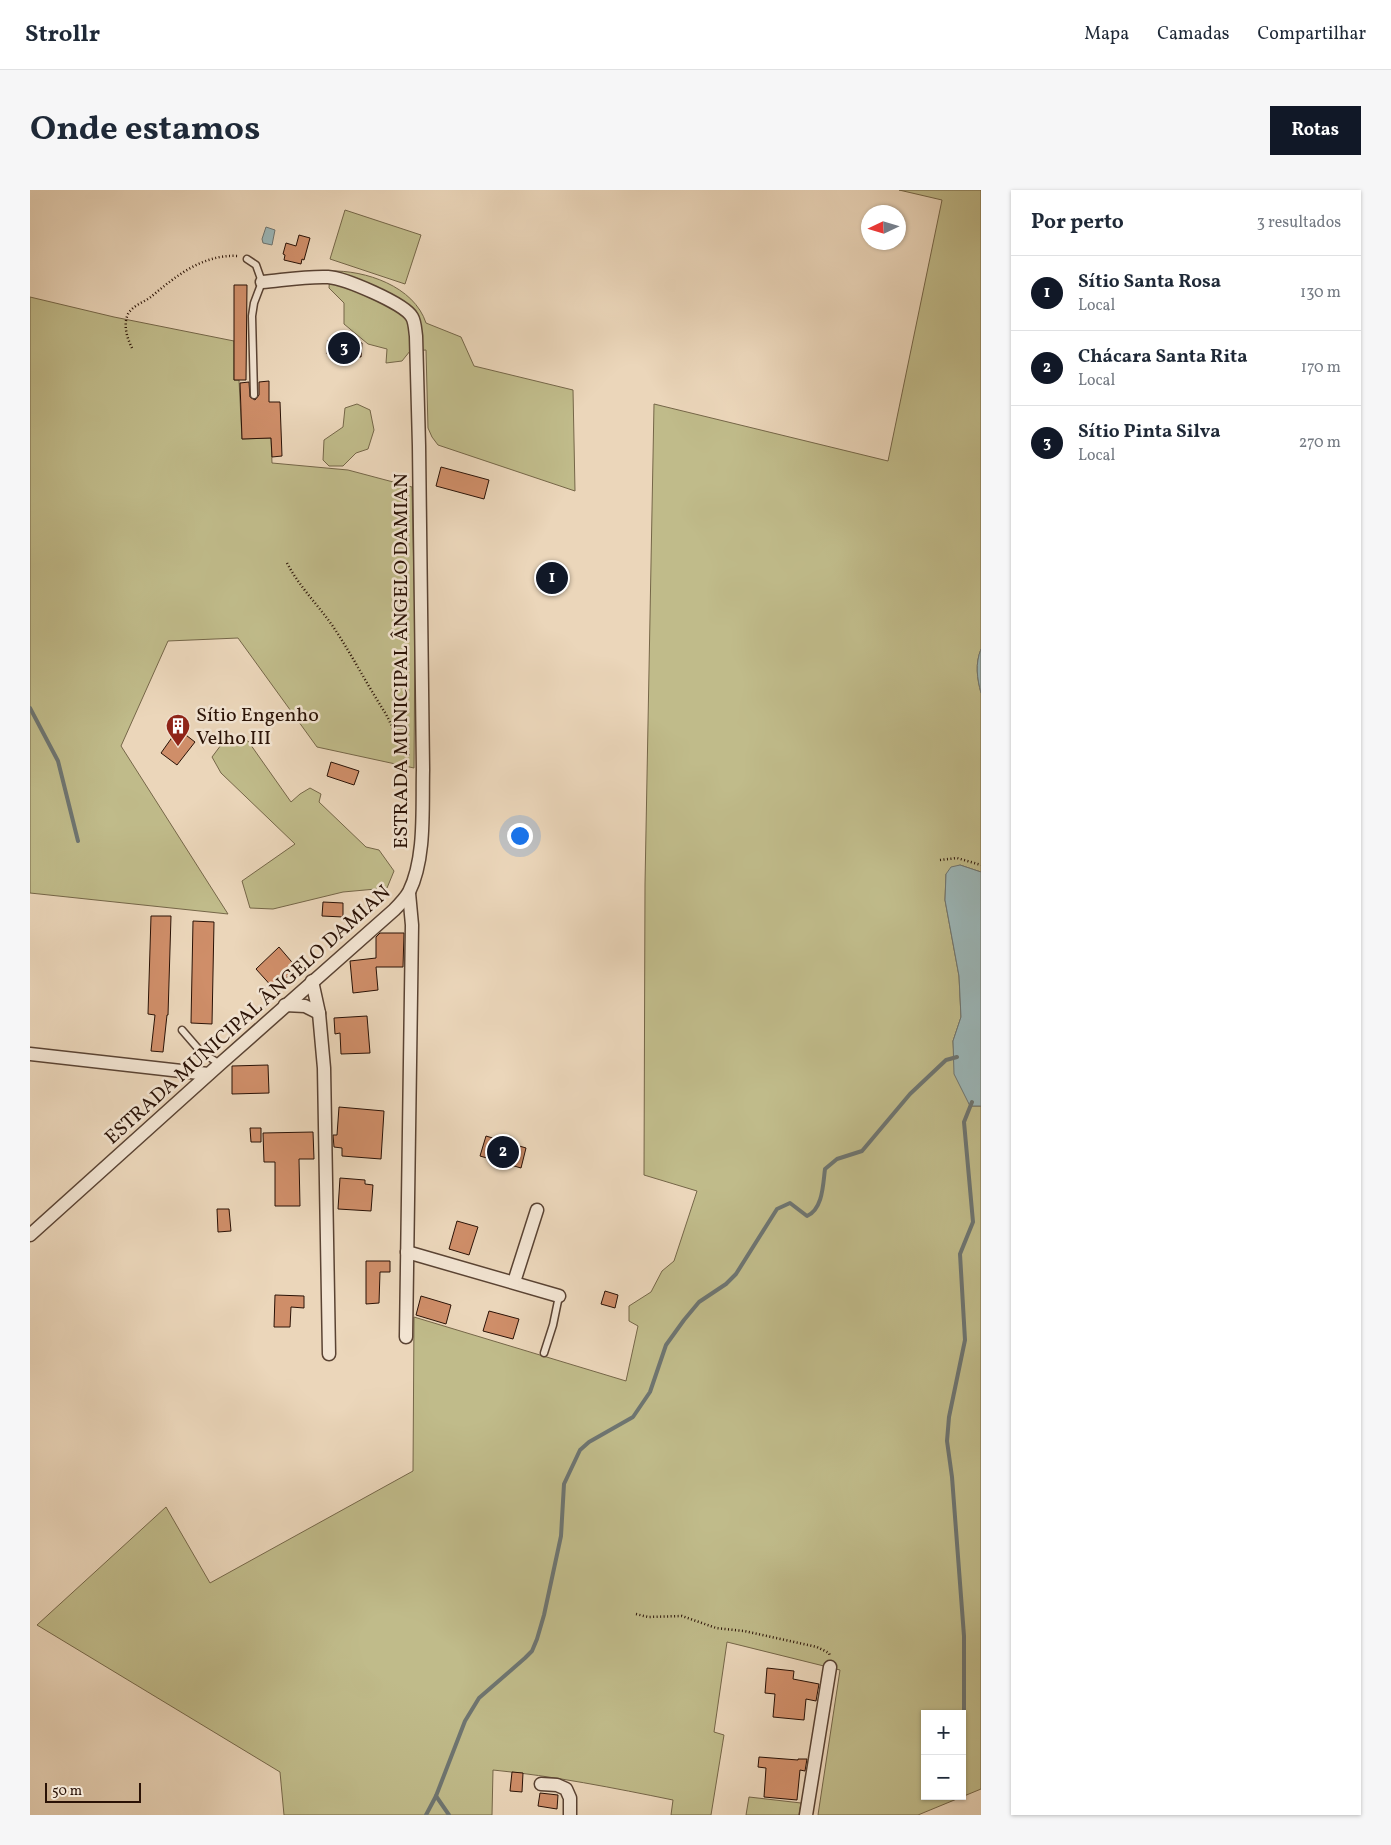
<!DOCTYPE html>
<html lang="pt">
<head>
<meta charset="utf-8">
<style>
	:root { --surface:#fff; --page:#f6f6f7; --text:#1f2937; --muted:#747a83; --line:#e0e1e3; --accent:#111827 }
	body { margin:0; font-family:Vollkorn,serif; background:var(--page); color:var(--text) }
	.controls { position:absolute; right:15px; bottom:15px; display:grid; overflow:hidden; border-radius:0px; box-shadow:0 1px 4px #0004 }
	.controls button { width:45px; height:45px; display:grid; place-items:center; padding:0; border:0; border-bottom:1px solid var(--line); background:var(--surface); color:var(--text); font:25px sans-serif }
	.compass { position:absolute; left:831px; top:15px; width:45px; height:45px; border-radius:50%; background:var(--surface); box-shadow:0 1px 4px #0004; rotate:266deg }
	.scale { position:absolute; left:15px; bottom:12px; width:96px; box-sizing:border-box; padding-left:5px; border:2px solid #2a1206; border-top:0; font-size:14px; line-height:18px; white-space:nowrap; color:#2a1206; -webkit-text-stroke:4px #f2e4d2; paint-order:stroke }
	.you { position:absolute; left:489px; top:645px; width:18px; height:18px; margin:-12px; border:4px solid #fff; border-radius:50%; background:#1a73e8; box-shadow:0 0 0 8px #1a73e833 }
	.badge { display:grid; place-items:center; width:32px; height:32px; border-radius:50%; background:var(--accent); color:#fff; font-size:16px; font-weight:700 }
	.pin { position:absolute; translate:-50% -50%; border:2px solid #fff; box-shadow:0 1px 5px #0006 }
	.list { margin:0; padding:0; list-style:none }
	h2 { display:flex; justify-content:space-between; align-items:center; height:65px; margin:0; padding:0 20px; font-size:21px }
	h2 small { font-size:16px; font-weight:400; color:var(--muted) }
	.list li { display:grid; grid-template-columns:32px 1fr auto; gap:15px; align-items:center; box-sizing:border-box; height:75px; padding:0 20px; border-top:1px solid var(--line) }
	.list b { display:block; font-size:19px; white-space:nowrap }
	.list p { margin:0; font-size:16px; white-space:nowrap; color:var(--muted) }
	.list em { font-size:16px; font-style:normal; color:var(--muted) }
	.map { position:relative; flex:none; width:951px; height:1625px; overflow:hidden; border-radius:0px }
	header { display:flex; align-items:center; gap:30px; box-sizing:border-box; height:70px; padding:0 25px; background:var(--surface); border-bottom:1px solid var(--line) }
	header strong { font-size:24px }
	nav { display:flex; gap:28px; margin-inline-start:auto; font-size:18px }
	.intro { display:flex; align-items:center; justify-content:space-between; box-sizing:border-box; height:120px; padding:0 30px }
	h1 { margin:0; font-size:35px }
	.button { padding:12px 22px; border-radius:0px; background:var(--accent); color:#fff; font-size:18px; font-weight:700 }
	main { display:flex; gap:30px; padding:0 30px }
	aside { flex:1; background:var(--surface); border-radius:0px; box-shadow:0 1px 4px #0004 }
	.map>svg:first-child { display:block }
	.green { fill:#c0bb8a; stroke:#756648; fill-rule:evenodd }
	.water { fill:#9bb7b9; stroke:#6e7571 }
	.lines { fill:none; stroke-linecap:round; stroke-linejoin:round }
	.stream { stroke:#6e7571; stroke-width:4 }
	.building { fill:#cf8e69; stroke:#2a1206 }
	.lane-casing { stroke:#5a4333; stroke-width:9 }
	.street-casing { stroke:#5a4333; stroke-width:15 }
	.path { stroke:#2a1206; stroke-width:2.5; stroke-dasharray:1 2.5; stroke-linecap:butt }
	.lane { stroke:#f2e4d2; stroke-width:6 }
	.street { stroke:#f2e4d2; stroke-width:12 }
	.labels { text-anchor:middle; stroke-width:5; stroke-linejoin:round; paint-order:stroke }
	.street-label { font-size:20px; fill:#2a1206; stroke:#f2e4d2 }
	.poi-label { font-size:20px; fill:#2a1206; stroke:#f2e4d2; text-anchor:start }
</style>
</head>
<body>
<header>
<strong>Strollr</strong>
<nav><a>Mapa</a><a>Camadas</a><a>Compartilhar</a></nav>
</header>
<div class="intro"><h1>Onde estamos</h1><a class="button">Rotas</a></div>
<main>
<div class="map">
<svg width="951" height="1625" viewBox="0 0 951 1625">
	<rect width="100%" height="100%" fill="#ebd6ba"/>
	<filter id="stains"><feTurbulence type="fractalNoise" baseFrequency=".004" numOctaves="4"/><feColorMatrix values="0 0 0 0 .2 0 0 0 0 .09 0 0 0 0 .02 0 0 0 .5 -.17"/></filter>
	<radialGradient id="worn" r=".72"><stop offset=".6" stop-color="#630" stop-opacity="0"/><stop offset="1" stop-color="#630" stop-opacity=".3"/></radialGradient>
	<g class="green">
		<path d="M869,0H951V459C945,474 947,488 951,503V682L930,675L916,684L915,710L929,786L931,827L923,851L924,868L940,916H951V1599L888,1625H788L810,1480L697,1452L684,1542L694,1545L681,1625H641L643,1610C584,1598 524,1586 463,1580L462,1625H254L250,1582L7,1435L136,1317L180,1393L383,1281L384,1127L596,1191L608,1136L599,1131V1116L621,1102L632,1081L644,1071L667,1001L614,985L615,694L624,214L858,271L912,10ZM895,1524H932V1606H895Z"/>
		<polygon points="315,20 391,45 375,94 300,69"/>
		<path d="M300,81C335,80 384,96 396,133L431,147L444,176L543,200L545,301L408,255L402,247L398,238L396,160L380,161L372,171L356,173L357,159L338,154L314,134V113L299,98Z"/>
		<polygon points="0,107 84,127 204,151 204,190 209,190 212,249 241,248 242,273 318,280 382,297 385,435 384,578 287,557 208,448 138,451 91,556 198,724 0,703"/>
		<polygon points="327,214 340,220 344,240 338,259 326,263 313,276 299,276 293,270 294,250 313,237 315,218"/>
		<polygon points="197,547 218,551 261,612 270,604 280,598 291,604 289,612 336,657 349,660 364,681 357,698 313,702 243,719 220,718 212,691 265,654 191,583 182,567"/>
		<polygon points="719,1607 771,1613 769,1625 716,1625"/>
	</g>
	<g class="water">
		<polygon points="236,37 245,40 242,55 233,53 232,49"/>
		<path d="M951,459V503C947,488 945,474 951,459Z"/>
		<polygon points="930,675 951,682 951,916 940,916 924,884 923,851 931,827 929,786 915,710 916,684 921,677"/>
	</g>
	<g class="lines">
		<g class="stream">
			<polyline points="0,518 28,571 48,651"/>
			<polyline points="934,1535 934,1446 922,1287 917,1251 919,1227 935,1150 930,1064 943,1032 934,932 942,912"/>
			<polyline points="406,1606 419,1625"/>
			<path d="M396,1625L406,1606L435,1531L449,1508L495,1468L502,1461L507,1449L514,1425L531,1346L534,1294L550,1260L559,1252L603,1227L620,1202L636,1155L654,1130L669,1112L696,1094L706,1084L747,1019L760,1013L777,1026C793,1019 793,994 795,979L807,969L832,961L880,904L916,870L927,867"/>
		</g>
	</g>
	<g class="building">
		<polygon points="269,45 280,48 274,70 272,69 271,74 254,70 255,65 253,64 256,53 266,56"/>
		<polygon points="204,95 217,95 216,190 204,190"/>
		<polygon points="298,150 332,153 331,167 297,164"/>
		<polygon points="239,191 239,212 250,212 252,266 242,267 241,248 212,249 210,193 219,192 220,207 225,210 229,205 229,192"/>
		<polygon points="411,277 459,290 454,309 406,296"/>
		<polygon points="517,373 534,378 527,403 510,398"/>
		<polygon points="148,539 165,552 147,575 131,563"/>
		<polygon points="301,572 329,581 324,595 297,586"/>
		<polygon points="293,712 313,713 313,727 292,726"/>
		<polygon points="121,726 141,726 138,825 137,825 133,862 121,861 125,825 118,824"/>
		<polygon points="163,731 184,732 182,834 161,833"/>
		<polygon points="350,743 374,743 373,777 346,777 348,800 323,803 320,771 346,768 346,747"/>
		<polygon points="249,757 267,778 244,799 226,779"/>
		<polygon points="337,826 340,863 311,864 310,843 305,844 304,828"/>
		<polygon points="238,875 239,903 202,904 202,876"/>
		<polygon points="309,917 354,921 351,969 312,966 312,958 304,957 303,945 307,945"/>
		<polygon points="220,938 231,938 231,952 221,952"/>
		<polygon points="283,942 284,969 269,969 270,1016 245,1016 245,972 234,972 233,943"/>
		<polygon points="456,946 496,958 491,978 450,966"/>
		<polygon points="310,988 335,990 335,994 343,995 341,1021 308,1019"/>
		<polygon points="187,1019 199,1019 201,1041 188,1042"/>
		<polygon points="427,1031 448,1037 439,1065 419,1059"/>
		<polygon points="336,1071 360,1071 360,1082 350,1082 349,1113 336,1114"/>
		<polygon points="575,1101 588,1105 585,1118 571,1114"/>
		<polygon points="245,1105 274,1106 274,1118 261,1117 260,1137 244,1137"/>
		<polygon points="391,1106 421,1115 416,1134 386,1125"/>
		<polygon points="459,1121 489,1129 483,1149 453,1141"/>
		<polygon points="737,1478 764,1481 763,1489 789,1494 786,1511 776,1509 774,1530 743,1527 745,1504 735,1503"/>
		<polygon points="729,1567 768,1570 768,1569 777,1569 775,1581 770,1580 767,1610 734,1607 736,1578 728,1577"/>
		<polygon points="482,1582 493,1583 492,1602 480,1601"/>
		<polygon points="510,1603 528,1605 527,1619 508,1616"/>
	</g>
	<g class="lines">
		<defs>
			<g id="lane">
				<polyline points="217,69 226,75 232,92 224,113 222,126 224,205"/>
				<polyline points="152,840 171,862 190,874"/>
				<polyline points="514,1163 523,1135 529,1106"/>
			</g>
			<g id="street">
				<polyline points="282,791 289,823 294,878 299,1164"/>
				<polyline points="255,815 275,816 289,823"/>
				<polyline points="0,864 178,884"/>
				<path d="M0,1045L190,874L364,720C369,715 375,709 379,702C396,668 392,617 393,580L389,256L386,146C385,139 385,132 382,127C374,113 314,88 298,87C277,86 254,90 232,92"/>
				<polyline points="377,1062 529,1106"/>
				<polyline points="484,1092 507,1020"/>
				<polyline points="376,1147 382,735 379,703"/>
				<polyline points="511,1594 527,1595 536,1599 540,1608 540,1625"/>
				<polyline points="776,1625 800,1477"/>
			</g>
		</defs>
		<use href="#lane" class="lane-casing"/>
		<use href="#street" class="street-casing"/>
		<g class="path">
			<path d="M102,158C97,148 93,135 98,124C103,115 115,112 122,106C147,85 174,64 208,66"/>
			<path d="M257,373C269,396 287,414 302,435C321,463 336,493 354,521C361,532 371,560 381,567"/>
			<polyline points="910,670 927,668 951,675"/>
			<polyline points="606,1424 618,1427 652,1426 686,1438 714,1441 787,1457 799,1463 800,1466"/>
		</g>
		<use href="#lane" class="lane"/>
		<use href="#street" class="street"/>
	</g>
	<defs>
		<symbol id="building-pin" viewBox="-11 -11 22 30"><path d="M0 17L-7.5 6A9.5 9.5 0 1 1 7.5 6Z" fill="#8f2418" stroke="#f2e4d2"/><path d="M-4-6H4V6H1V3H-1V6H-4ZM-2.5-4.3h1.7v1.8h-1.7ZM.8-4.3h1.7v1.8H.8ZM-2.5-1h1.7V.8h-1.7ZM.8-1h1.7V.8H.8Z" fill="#fff"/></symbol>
	</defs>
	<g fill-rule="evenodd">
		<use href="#building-pin" x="134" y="522" width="28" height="38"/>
	</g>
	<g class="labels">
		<g class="street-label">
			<text transform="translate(370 471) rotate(-90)" y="7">ESTRADA MUNICIPAL ÂNGELO DAMIAN</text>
			<text transform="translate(217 824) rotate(-42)" y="7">ESTRADA MUNICIPAL ÂNGELO DAMIAN</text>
		</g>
		<g class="poi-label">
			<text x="166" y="531">Sítio Engenho<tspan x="166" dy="23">Velho III</tspan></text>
		</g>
	</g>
	<rect width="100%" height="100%" filter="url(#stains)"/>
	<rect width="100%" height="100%" fill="url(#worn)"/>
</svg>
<div class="controls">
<button>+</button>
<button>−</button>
</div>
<svg class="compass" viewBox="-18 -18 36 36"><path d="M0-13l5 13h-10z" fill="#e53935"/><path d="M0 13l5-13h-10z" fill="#747a83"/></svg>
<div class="scale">50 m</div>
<div class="you"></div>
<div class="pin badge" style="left:522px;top:388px">1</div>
<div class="pin badge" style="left:473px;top:962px">2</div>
<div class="pin badge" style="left:314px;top:158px">3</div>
</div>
<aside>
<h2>Por perto<small>3 resultados</small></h2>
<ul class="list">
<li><span class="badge">1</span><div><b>Sítio Santa Rosa</b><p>Local</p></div><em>130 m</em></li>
<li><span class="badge">2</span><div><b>Chácara Santa Rita</b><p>Local</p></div><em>170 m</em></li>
<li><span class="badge">3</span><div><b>Sítio Pinta Silva</b><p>Local</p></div><em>270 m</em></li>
</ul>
</aside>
</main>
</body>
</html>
